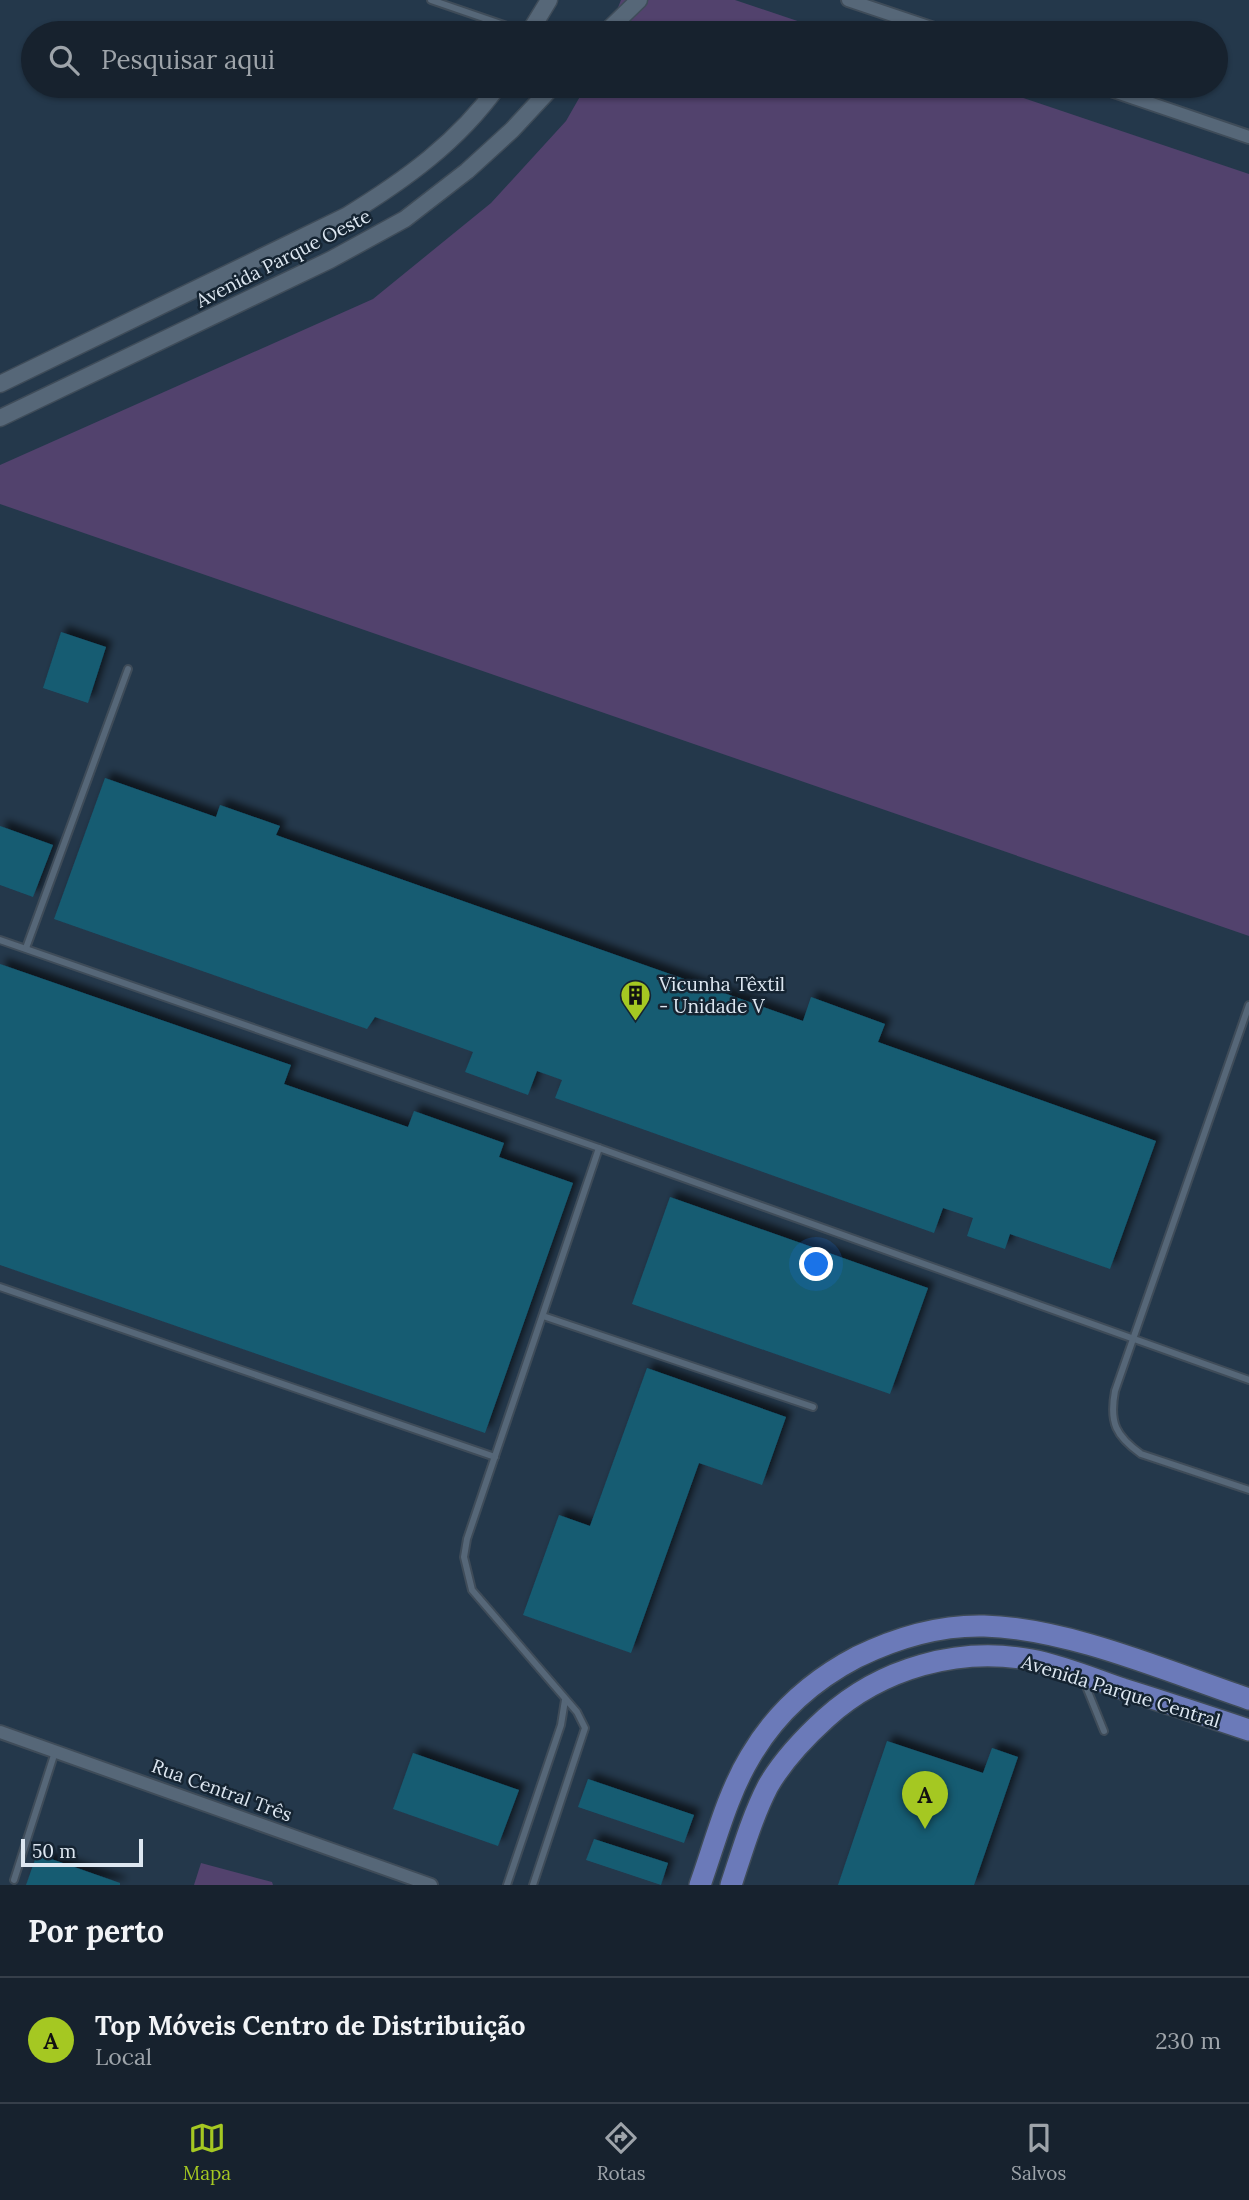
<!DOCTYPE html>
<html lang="pt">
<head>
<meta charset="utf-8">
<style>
	:root { --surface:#17222e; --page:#242f3a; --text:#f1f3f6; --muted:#9ea4aa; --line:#363f4a; --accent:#a5c822 }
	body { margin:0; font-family:Lora,serif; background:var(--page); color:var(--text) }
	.scale { position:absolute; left:21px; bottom:18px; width:122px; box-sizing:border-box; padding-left:7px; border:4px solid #dde7f1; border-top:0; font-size:19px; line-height:24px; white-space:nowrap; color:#dde7f1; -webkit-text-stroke:5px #152432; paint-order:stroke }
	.you { position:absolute; left:817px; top:1265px; width:24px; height:24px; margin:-18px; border:5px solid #fff; border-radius:50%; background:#1a73e8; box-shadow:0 0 0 10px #1a73e833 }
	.badge { display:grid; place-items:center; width:46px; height:46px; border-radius:50%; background:var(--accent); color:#111; font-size:23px; font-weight:700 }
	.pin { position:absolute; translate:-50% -58px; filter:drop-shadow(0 2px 4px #0008) }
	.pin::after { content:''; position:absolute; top:37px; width:24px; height:21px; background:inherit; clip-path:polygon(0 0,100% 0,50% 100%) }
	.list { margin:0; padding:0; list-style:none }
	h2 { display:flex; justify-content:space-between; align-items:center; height:91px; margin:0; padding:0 28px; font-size:30px }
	h2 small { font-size:23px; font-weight:400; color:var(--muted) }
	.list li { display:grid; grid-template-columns:46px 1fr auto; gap:21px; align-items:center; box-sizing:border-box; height:126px; padding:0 28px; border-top:2px solid var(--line) }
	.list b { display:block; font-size:26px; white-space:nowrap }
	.list p { margin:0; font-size:23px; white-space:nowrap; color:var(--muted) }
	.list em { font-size:23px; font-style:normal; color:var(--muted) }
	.icon { flex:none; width:38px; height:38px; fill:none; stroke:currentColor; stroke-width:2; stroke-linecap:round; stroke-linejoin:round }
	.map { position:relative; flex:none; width:1249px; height:1885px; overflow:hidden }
	.search { position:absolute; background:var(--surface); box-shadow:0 2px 5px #0004; left:21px; right:21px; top:21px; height:77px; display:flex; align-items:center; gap:18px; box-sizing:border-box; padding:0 24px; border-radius:38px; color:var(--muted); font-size:26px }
	.sheet { height:217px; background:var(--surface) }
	nav { display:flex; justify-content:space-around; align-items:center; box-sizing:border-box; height:98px; border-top:2px solid var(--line); background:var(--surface); font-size:19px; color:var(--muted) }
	nav a { display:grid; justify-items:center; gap:4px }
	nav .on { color:var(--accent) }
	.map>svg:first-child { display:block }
	.built { fill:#24384b; fill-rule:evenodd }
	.green { fill:#52426d }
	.building { fill:#155b72; filter:url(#shadow) }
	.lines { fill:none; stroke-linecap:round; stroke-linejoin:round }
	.service-casing { stroke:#3f4c59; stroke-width:10 }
	.minor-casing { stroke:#3f4c59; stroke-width:16 }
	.tertiary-casing { stroke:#3f4c59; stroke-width:19 }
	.primary-casing { stroke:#3f4c59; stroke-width:24 }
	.service { stroke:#566778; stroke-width:6 }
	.minor { stroke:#566778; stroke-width:12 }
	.tertiary { stroke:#566778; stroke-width:16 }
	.primary { stroke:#6b7ab9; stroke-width:21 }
	.labels { text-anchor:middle; stroke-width:5; stroke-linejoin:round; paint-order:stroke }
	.street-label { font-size:19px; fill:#dde7f1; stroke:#152432 }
	.poi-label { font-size:19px; fill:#dde7f1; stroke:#152432; text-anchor:start }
</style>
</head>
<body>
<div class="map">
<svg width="1249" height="1885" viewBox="0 0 1249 1885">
	<defs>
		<filter id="shadow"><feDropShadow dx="6" dy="-6" stdDeviation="3.5" flood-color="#0009"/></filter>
	</defs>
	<rect width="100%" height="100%" fill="#1f2e3d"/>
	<path class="built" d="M0,0H1249V1885H0ZM33,33H1216V86H33Z"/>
	<g class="green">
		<polygon points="621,0 735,0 833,33 608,33"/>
		<polygon points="586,86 988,86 1249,174 1249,936 0,504 0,465 373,299 491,203 566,121"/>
		<polygon points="201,1863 272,1882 273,1885 194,1885"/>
	</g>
	<g class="building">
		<polygon points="61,632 106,647 88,703 43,688"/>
		<polygon points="105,778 216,817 220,805 280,826 276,835 803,1021 811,997 885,1024 878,1042 1156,1141 1110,1269 1010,1234 1005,1249 967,1236 973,1218 943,1208 934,1233 555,1098 562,1080 537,1071 528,1095 465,1072 473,1052 375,1017 367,1029 54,919"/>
		<polygon points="0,826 53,845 33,897 0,885"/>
		<polygon points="0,964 291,1065 284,1084 408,1127 414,1111 504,1143 499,1157 573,1183 485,1433 0,1265"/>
		<polygon points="670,1197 928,1288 890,1394 632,1304"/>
		<polygon points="647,1368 786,1417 762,1485 699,1463 631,1653 523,1615 559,1515 590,1526"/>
		<polygon points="887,1741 983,1773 992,1748 1018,1757 974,1885 838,1885"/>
		<polygon points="413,1753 519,1790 498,1846 393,1809"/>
		<polygon points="588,1779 694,1815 684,1843 578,1807"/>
		<polygon points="594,1839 668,1863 661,1885 586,1860"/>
		<polygon points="37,1854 120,1883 120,1885 26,1885"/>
	</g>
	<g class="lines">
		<defs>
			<g id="service">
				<polyline points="431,0 527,33"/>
				<polyline points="0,940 599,1148 1249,1380"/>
				<polyline points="26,948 128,669"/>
				<path d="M1249,1005L1115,1391C1109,1423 1116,1436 1141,1454L1249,1490"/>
				<polyline points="0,1287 495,1457"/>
				<polyline points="543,1316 813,1407"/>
				<polyline points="1083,1679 1104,1731"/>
				<polyline points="14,1880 55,1752"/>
				<polyline points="507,1885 561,1725 565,1700"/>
				<polyline points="533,1885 585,1728 577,1712 472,1590 464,1557 467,1539 599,1148"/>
			</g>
			<g id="minor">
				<polyline points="848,0 946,33"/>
				<polyline points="1099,86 1249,137"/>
				<polyline points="0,1732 431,1885"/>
			</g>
			<g id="tertiary">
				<polyline points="529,33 549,0"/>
				<polyline points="605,33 639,0"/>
				<path d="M0,384L346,216C405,180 458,142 498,86"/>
				<polyline points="0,418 330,260 405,219 467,171 512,130 553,86"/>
			</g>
			<g id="primary">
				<path d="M700,1885C715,1843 727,1795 750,1757C775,1714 813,1680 857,1657C896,1638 940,1625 984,1626C1068,1628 1169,1672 1249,1699"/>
				<path d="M731,1885C742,1852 752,1817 768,1786C783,1760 804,1738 826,1718C881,1668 959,1646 1032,1660C1063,1666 1094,1679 1123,1689C1165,1702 1207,1716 1249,1730"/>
			</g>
		</defs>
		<use href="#service" class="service-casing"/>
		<use href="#minor" class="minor-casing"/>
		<use href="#tertiary" class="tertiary-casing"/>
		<use href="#primary" class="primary-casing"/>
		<use href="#service" class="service"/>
		<use href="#minor" class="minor"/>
		<use href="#tertiary" class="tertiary"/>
		<use href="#primary" class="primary"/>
	</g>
	<defs>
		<symbol id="building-pin" viewBox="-11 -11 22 30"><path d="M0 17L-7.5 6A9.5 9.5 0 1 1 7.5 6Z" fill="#a5c822" stroke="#152432"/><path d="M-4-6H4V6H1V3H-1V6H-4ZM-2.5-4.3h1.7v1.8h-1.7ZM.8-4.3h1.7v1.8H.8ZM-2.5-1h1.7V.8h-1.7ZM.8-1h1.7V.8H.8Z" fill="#111"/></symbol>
	</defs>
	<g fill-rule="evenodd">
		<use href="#building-pin" x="618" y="978" width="35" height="47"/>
	</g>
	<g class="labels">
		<g class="street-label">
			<text transform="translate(283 258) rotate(-27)" y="7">Avenida Parque Oeste</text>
			<text transform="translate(1121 1691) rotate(17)" y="7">Avenida Parque Central</text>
			<text transform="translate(222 1790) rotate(20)" y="7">Rua Central Três</text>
		</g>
		<g class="poi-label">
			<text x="659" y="991">Vicunha Têxtil<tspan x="659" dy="22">- Unidade V</tspan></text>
		</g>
	</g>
</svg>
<div class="scale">50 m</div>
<div class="you"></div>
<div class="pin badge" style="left:925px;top:1829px">A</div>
<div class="search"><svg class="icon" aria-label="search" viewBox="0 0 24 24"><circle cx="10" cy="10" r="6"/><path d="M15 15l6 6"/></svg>Pesquisar aqui</div>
</div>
<section class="sheet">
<h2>Por perto<small></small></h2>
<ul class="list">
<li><span class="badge">A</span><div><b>Top Móveis Centro de Distribuição</b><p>Local</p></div><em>230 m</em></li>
</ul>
</section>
<nav>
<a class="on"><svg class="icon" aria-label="map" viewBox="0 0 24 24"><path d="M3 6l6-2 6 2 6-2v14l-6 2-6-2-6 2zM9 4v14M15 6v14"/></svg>Mapa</a>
<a><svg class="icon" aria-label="directions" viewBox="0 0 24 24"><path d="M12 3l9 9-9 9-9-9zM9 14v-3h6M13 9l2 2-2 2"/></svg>Rotas</a>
<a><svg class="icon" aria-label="saved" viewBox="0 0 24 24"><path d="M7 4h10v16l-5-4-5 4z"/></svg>Salvos</a>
</nav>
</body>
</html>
